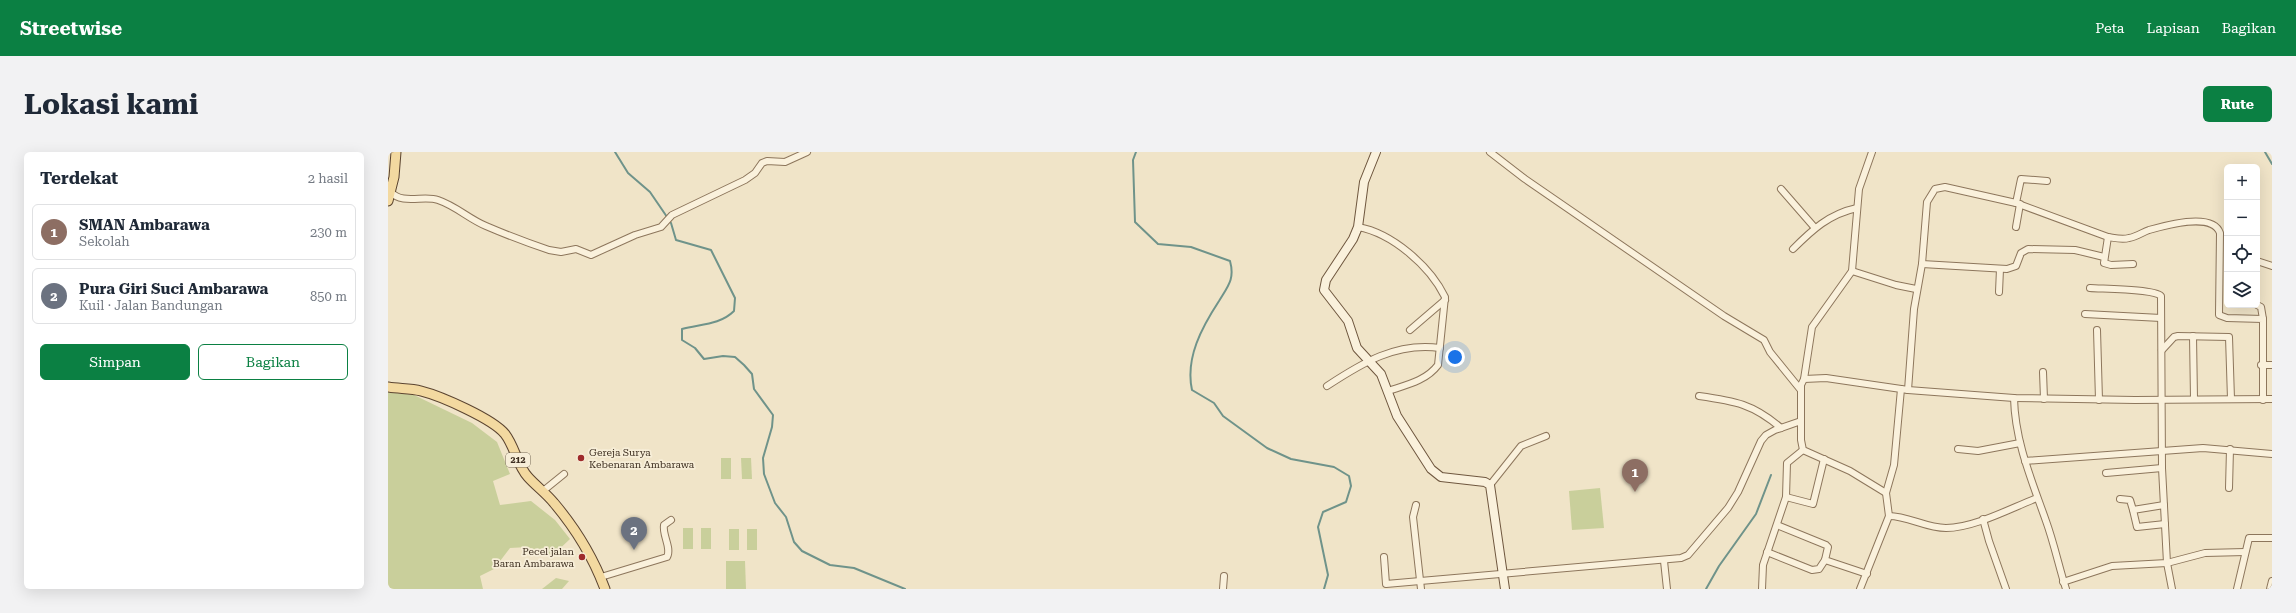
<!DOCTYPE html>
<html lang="id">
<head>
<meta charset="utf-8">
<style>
	:root { --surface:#fff; --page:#f2f2f3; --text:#1f2937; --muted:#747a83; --line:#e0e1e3; --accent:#0b8043 }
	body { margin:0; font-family:"Roboto Serif",serif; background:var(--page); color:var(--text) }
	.controls { position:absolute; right:12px; top:12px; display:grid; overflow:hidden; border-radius:6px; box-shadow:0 4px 16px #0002 }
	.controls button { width:36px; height:36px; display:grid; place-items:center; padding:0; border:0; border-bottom:1px solid var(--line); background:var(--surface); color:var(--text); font:20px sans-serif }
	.you { position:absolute; left:1067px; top:205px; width:14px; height:14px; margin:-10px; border:3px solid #fff; border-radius:50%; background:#1a73e8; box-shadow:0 0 0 6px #1a73e833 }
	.badge { display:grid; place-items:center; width:26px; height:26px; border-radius:50%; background:var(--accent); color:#fff; font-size:13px; font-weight:700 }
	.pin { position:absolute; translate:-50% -33px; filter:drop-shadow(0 1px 2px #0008) }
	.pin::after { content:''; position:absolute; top:21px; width:14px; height:12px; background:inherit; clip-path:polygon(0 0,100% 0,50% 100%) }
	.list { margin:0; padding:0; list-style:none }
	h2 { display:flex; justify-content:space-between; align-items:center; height:52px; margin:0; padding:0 16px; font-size:17px }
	h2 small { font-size:13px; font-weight:400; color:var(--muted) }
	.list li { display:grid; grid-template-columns:26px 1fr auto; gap:12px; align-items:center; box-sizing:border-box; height:56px; margin:0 8px 8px; padding:0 8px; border:1px solid var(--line); border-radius:6px }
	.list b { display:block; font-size:15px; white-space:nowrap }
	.list p { margin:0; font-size:13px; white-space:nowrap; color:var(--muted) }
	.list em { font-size:13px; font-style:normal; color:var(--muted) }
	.actions { display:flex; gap:8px; padding:12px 16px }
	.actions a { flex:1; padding:9px 0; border:1px solid var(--accent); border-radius:6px; text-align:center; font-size:14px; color:var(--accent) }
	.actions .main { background:var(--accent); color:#fff }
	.icon { flex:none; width:22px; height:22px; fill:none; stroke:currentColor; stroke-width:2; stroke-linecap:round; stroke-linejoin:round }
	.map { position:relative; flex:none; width:1884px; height:437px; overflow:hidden; border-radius:6px }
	header { display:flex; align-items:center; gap:24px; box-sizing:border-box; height:56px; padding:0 20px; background:var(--accent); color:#fff }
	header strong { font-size:19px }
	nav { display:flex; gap:22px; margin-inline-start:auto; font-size:14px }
	.intro { display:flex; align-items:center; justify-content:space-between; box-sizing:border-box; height:96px; padding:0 24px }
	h1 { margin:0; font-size:28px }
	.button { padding:10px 18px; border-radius:6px; background:var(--accent); color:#fff; font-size:14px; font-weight:700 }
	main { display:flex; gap:24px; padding:0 24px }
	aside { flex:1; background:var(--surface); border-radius:6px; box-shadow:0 4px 16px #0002 }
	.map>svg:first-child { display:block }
	.green { fill:#c9cf9b }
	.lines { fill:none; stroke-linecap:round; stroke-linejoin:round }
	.stream { stroke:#6f938a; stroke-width:2 }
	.street-casing { stroke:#8d765c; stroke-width:8 }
	.secondary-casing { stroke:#6f573f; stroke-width:10 }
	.primary-casing { stroke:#5b4430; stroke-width:11 }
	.street { stroke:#faf1dc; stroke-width:6 }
	.secondary { stroke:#faf1dc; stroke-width:8 }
	.primary { stroke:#f3d9a0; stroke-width:9 }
	.poi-dot { fill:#9e2a2b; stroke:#f7eed8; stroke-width:1.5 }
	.labels { text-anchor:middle; stroke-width:3.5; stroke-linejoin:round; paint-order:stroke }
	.shield { fill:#f7eed8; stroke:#756857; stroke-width:1 }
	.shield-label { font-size:9px; font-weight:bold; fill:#3d2e20 }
	.poi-label { font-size:10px; fill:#3d2e20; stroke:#f7eed8; text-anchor:start }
</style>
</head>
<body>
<header>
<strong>Streetwise</strong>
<nav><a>Peta</a><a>Lapisan</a><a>Bagikan</a></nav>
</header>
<div class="intro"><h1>Lokasi kami</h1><a class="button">Rute</a></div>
<main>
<aside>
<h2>Terdekat<small>2 hasil</small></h2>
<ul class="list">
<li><span class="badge" style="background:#8d6e63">1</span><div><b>SMAN Ambarawa</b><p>Sekolah</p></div><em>230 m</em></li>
<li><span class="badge" style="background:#6b7280">2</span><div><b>Pura Giri Suci Ambarawa</b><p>Kuil · Jalan Bandungan</p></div><em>850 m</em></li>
</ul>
<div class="actions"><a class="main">Simpan</a><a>Bagikan</a></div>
</aside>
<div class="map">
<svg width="1884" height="437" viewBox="0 0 1884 437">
	<rect width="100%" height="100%" fill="#f0e4c8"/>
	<g class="green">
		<polygon points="0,240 26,243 84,271 109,290 122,322 105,329 112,353 143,349 167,368 182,387 163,405 140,395 122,396 106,417 92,424 95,437 0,437"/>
		<rect x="333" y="306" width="10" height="21"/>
		<polygon points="353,306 363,306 364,327 354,327"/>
		<polygon points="1212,336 1216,376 1184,378 1181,339"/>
		<rect x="295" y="376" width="10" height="21"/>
		<rect x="313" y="376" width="10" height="21"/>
		<rect x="341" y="377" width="10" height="21"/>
		<rect x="359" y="377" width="10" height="21"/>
		<polygon points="338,409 357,409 358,437 338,437"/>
		<polygon points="168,426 181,429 174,437 154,437"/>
	</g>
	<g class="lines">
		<g class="stream">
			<path d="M227,0L240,21L262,40L277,62L283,71L288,88L323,98L347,146L346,159C332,173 312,172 294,177V188L307,196L316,207L335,204L347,205L356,213L364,222L366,237L385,263L384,275L375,306L376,322L387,351L398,365L406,390L414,399L442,413L466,416L517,437"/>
			<path d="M748,0L745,8L747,70L770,92L803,95L842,109C847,127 840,134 831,149C814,175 797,206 804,238L826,251L835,264L879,296L903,307L946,315L961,324L963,334L958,350L935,360L930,375L940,423L936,437"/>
			<polyline points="1877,0 1884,12"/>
			<polyline points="1318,437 1331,414 1368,362 1383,323"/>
		</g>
		<defs>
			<g id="street">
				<polyline points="1102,0 1137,27 1336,164 1376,188 1382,200 1412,237"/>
				<polyline points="1393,37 1427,76"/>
				<path d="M3,40C14,53 36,43 50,48C68,54 81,67 98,74C119,83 140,91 161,98L173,100L188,97L203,103L247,83L273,75L284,63L357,28L367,21L374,11L379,9L397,10L419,0"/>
				<polyline points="1628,51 1633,27 1659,29"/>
				<path d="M970,75C1004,81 1042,114 1057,145L1050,213C1038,229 1018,233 1000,239"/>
				<polyline points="1628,75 1632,52"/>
				<polyline points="1720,85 1716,111 1723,113 1745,112"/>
				<path d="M1405,97C1424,78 1441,62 1469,56"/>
				<polyline points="1869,109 1884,114"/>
				<polyline points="1534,112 1619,117 1628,114 1633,101 1640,97 1687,98 1716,105"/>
				<polyline points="1464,119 1508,133 1528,137"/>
				<path d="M1702,136C1714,137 1766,137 1773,144L1774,316L1779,411L1784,437"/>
				<polyline points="1611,140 1612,117"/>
				<polyline points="1869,153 1873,155 1875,167"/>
				<polyline points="1697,162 1773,166"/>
				<polyline points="1022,178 1057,148"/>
				<polyline points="1709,178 1711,248"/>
				<polyline points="1805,184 1806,247"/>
				<polyline points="1774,198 1786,185 1790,184 1841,185 1843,247"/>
				<polyline points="1873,213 1884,213"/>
				<polyline points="1655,220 1656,247"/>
				<polyline points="1416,227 1424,175 1464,119 1471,37 1484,0"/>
				<path d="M939,234C974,211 1008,190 1052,196"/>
				<path d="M1520,238L1526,157L1534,112L1539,50L1547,37L1557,35L1628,51L1720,85C1727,86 1734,88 1741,86C1748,85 1755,80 1761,78C1778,73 1825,60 1832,81L1831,163L1839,166L1875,167V248"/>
				<path d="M1311,244C1347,249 1365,252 1393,276"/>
				<path d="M1626,246C1627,290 1644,329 1658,369C1666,391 1671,415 1678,437"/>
				<polyline points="1413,269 1413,288 1415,298 1462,319 1498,341 1501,364 1472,437"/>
				<polyline points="1570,297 1590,299 1632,291"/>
				<polyline points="1637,309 1815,296 1884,302"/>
				<polyline points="1718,321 1774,316"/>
				<polyline points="1102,333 1133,294 1158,284"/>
				<polyline points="1841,336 1842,297"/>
				<polyline points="155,339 176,322"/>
				<polyline points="1498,341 1506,313 1513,237"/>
				<polyline points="1398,345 1425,352 1436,307"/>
				<polyline points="1732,347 1742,348 1745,358 1776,353"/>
				<polyline points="1028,353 1025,365 1033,437"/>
				<polyline points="1745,358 1749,375 1777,372"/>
				<path d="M1501,364C1520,364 1538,376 1558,376C1586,376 1623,356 1649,346"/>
				<polyline points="1595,367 1601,389 1618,437"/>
				<polyline points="1389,373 1438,393 1440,395 1437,408 1479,422"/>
				<polyline points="1379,400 1424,418 1431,417 1437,408"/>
				<polyline points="996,405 998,432 1293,406 1300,403 1340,356 1350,340 1373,289 1378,283 1387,278 1413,269 1413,233 1416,227 1438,226 1520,238 1626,246 1747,248 1884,247"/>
				<polyline points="1276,409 1279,437"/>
				<path d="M213,425L279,405C284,396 274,383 276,373L283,368"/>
				<polyline points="1675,430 1724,414 1779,411 1817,401 1857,400"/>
				<polyline points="835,437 836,424"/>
				<polyline points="1374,437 1375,413 1398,345 1399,311 1415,298"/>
				<polyline points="1849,437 1861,386 1884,386"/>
				<polyline points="1882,437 1884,429"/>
			</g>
			<polyline id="secondary" points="988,0 976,30 970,75 965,87 938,128 936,138 960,169 969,196 993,222 1009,264 1043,317 1053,325 1097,330 1102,333 1117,437"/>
			<g id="primary">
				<polyline points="0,49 6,25 8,0"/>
				<path d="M0,235C11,237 22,236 33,239C53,244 105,267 117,282C127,295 129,313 140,325C148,334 158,341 166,351C188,377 205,405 217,437"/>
			</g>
		</defs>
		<use href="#street" class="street-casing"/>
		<use href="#secondary" class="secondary-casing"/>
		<use href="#primary" class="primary-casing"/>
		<use href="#street" class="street"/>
		<use href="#secondary" class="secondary"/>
		<use href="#primary" class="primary"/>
	</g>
	<g class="poi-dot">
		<circle cx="193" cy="306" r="4"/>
		<circle cx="194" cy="405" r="4"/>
	</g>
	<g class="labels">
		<rect class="shield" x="118" y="301" width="24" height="14" rx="3"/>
		<g class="shield-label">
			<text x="130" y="311">212</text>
		</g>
		<g class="poi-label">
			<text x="201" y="304">Gereja Surya<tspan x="201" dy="12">Kebenaran Ambarawa</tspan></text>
			<text x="186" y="403" text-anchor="end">Pecel jalan<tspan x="186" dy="12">Baran Ambarawa</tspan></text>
		</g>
	</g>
</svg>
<div class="controls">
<button>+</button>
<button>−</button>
<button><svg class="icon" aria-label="locate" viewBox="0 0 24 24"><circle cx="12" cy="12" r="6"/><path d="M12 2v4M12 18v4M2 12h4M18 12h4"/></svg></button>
<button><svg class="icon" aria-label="layers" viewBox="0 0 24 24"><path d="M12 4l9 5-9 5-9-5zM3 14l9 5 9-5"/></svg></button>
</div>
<div class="you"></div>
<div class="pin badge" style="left:1247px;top:340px;background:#8d6e63">1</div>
<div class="pin badge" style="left:246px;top:398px;background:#6b7280">2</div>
</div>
</main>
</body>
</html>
